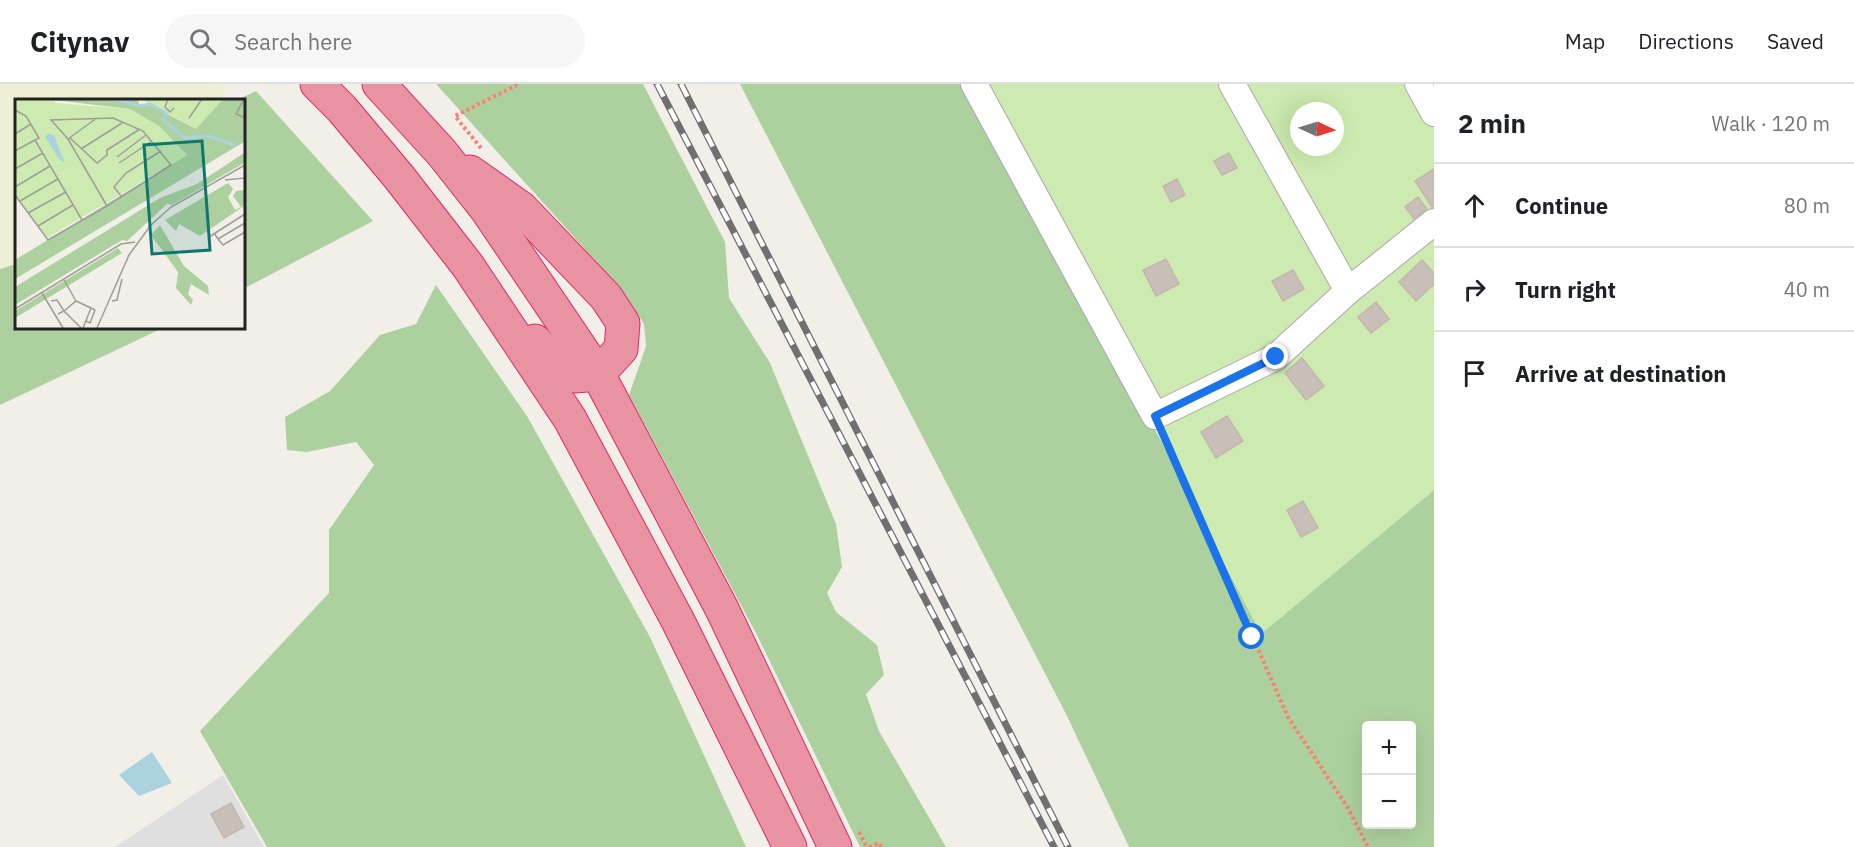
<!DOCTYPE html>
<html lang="en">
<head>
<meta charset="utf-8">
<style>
	:root { --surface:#fff; --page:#f6f6f6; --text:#202124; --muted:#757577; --line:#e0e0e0 }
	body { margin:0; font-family:"IBM Plex Sans",sans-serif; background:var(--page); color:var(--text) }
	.controls { position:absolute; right:18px; bottom:18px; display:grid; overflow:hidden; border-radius:6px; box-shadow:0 6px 24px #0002 }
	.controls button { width:54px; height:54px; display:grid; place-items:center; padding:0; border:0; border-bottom:2px solid var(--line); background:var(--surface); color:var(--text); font:30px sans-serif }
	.compass { position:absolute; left:1290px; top:18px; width:54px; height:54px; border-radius:50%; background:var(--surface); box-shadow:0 6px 24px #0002; rotate:94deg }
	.stop { position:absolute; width:18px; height:18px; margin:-14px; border:4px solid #1a73e8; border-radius:50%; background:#fff }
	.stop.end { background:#1a73e8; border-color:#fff; box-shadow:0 2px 6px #0008 }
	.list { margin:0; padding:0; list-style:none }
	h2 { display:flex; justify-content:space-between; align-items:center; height:78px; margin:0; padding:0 24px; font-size:26px }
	h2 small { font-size:20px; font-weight:400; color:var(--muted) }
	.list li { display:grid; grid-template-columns:39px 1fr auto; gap:18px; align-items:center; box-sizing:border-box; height:84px; padding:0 24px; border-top:2px solid var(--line) }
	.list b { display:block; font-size:22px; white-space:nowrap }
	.list em { font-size:20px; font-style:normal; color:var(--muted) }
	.icon { flex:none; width:33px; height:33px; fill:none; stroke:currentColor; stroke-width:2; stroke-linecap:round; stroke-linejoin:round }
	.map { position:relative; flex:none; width:1434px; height:763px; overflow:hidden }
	header { display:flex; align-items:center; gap:36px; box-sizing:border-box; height:84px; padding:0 30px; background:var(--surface); border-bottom:2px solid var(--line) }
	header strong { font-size:28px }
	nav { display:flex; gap:33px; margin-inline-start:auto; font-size:21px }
	.search { width:420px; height:54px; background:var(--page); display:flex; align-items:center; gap:15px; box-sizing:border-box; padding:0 21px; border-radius:33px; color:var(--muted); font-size:22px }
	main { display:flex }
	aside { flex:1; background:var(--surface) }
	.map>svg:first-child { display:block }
	.residential { fill:#e0dfdf }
	.farmland { fill:#eef0d5 }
	.grass { fill:#cdebb0; fill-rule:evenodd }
	.forest { fill:#add19e; fill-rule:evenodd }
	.water { fill:#aad3df }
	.building { fill:#c7bfb8; stroke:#c4b6ab; stroke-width:1.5 }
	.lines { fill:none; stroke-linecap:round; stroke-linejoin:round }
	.minor-casing { stroke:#a9a9a9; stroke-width:28 }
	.highway-casing { stroke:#dc2a67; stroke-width:35 }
	.path { stroke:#fa8072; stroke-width:4; stroke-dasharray:3 3; stroke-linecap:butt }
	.minor { stroke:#fff; stroke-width:26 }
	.highway { stroke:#e892a2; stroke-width:33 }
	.rail-casing { stroke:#707070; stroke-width:7 }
	.rail { stroke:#fff; stroke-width:4.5; stroke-dasharray:14; stroke-linecap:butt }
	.route { stroke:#1a73e8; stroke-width:8 }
	.inset-river { fill:none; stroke:#aad3df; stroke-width:3 }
	.inset-road { fill:none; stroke:#9f9d99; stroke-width:1.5 }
	.view { fill:#0f766e; fill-opacity:0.15; stroke:#0f766e; stroke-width:3 }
	.inset-edge { fill:none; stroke:#222; stroke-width:3 }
</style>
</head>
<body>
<header>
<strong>Citynav</strong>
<div class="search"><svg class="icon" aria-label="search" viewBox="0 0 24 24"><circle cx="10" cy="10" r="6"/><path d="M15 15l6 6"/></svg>Search here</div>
<nav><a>Map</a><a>Directions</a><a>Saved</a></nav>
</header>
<main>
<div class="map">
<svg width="1434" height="763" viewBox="0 0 1434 763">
	<rect width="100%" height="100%" fill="#f2efe9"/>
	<polygon class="residential" points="223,691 264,763 115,763"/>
	<polygon class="farmland" points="0,0 226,0 222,16 16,16 16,180 0,185"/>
	<path class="grass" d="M981,0H1434V406L1261,550ZM1299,27H1335V63H1299Z"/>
	<g class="forest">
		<polygon points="436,0 643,0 725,158 729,214 770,279 836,440 842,483 827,509 836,528 877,561 884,591 866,610 879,647 946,763 860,763 758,553 629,311 646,262 644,240 621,205"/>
		<path d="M740,0H976L1261,550L1434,406V763H1129L1066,630ZM1366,642H1412V740H1366Z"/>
		<polygon points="256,7 373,137 243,205 243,16 237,16"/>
		<polygon points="16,180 16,243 165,243 0,321 0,185"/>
		<polygon points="436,201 527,332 650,553 746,763 267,763 200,647 329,509 329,446 374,381 356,358 307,368 287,366 285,333 330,307 380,251 416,240"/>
	</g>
	<polygon class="water" points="152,668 172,699 139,712 119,691"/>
	<g class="building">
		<polygon points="1229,69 1237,84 1222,91 1214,77"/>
		<polygon points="1434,85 1434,123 1432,123 1415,97"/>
		<polygon points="1177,95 1185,111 1171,118 1163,102"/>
		<polygon points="1418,113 1427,125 1414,135 1405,123"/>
		<polygon points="1166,175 1179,200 1156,212 1143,186"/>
		<polygon points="1422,176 1434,189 1434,200 1416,217 1399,198"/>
		<polygon points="1293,186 1304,205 1283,217 1272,197"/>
		<polygon points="1376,218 1389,235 1371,249 1358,233"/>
		<polygon points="1302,274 1324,302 1306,316 1285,289"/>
		<polygon points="1227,332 1243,357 1216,374 1201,348"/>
		<polygon points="1303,417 1318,444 1301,453 1287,426"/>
		<polygon points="231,719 244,743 224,754 211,730"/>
	</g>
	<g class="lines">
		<defs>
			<g id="minor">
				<polyline points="974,0 1155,332 1276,273 1348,207 1434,138"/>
				<polyline points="1232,0 1348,207"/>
				<polyline points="1418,0 1434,29"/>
			</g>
			<g id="highway">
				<polyline points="317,0 342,25 399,93 468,182 570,335 678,537 790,763"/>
				<polyline points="379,0 442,69 487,126 598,290 722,525 835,763"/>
				<polyline points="470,88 521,124 606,213 623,239 621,265 598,290 575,292 560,284 535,257"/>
			</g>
		</defs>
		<use href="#minor" class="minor-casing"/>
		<use href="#highway" class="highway-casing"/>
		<g class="path">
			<polyline points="481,64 455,32 519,0"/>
			<polyline points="1164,352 1288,633 1348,724 1368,763"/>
			<polyline points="859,748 867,763"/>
			<polyline points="869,763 879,759 881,763"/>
		</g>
		<use href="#minor" class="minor"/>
		<use href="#highway" class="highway"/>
		<defs>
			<g id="rail">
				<polyline points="657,0 1054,763"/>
				<polyline points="681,0 1068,763"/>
			</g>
		</defs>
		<use href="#rail" class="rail-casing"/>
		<use href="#rail" class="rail"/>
	</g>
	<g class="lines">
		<polyline class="route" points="1252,553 1155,332 1276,273"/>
	</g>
	<g transform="translate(15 15)">
		<rect width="230" height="230" fill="#f2efe9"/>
		<path d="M0,0H39L40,4L115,10L144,27L172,56L32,139L0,95ZM126,0H208L181,30Z" fill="#cdebb0"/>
		<path d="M123,0L124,5L137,7L181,30L208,0L229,1V43L0,180V161L172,56L144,27L115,10L39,1ZM229,54V64L157,106L152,105L112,142L107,141L0,206V188L145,99L182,85ZM213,84L218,90L213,98L220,111L226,108L218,97L221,92L229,91V107L185,137L164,125L161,132L150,121ZM145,126L169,167L193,187L194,196L176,185L173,195L178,201L176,206L161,189L163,173L136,136ZM103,149L107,154L0,219V212Z" fill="#add19e"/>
		<path d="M33,35L39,36L50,64L43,59L30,37Z" fill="#aad3df"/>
		<path class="inset-river" d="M100,0L124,7L135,5L151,14L149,21L169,39L193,37L220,46"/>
		<path class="inset-road" d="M153,0L150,8L155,13L159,9M229,0L221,15L230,19M0,11L11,17L24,39L20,41L67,121M174,19L187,0M0,35L16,25M55,39L82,64L92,56V51L125,30M53,40L82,19M66,50L107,24M0,52L20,41M102,58L131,36M104,64L137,42M0,70L28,54M210,81L230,79M0,88L35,67M0,96L33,141L92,107L156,66L128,32L98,19L36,21L53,40L92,107M106,97L99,88L111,74L146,52M5,102L43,80M13,114L51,93M23,127L58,106M199,134L203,140L230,124M194,138L230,115M203,140L208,146L230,133M49,181L61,202M27,194L48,229M36,202L42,201L49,212L43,215M97,202L102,201L107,180M0,210L106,145L120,143M71,222L75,224L80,211L76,209M66,229L49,212L61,202L76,209L68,229M82,229L114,156L136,126L156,108L230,66"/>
		<path class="view" d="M187,42L195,151L137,155L129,46Z"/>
		<rect width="230" height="230" class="inset-edge"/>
	</g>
</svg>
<div class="controls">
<button>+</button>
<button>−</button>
</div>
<svg class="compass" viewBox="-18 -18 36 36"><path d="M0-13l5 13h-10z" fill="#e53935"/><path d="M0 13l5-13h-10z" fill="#757577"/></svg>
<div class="stop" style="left:1252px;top:553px"></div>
<div class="stop end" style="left:1276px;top:273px"></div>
</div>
<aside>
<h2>2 min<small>Walk · 120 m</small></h2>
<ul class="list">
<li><svg class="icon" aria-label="ahead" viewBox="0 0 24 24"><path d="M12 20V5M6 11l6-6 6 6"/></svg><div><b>Continue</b></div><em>80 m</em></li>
<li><svg class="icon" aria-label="right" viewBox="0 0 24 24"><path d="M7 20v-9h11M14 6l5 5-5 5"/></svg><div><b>Turn right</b></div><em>40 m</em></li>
<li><svg class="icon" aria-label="arrive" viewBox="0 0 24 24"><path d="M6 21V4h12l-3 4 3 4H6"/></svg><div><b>Arrive at destination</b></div></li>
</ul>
</aside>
</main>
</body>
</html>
